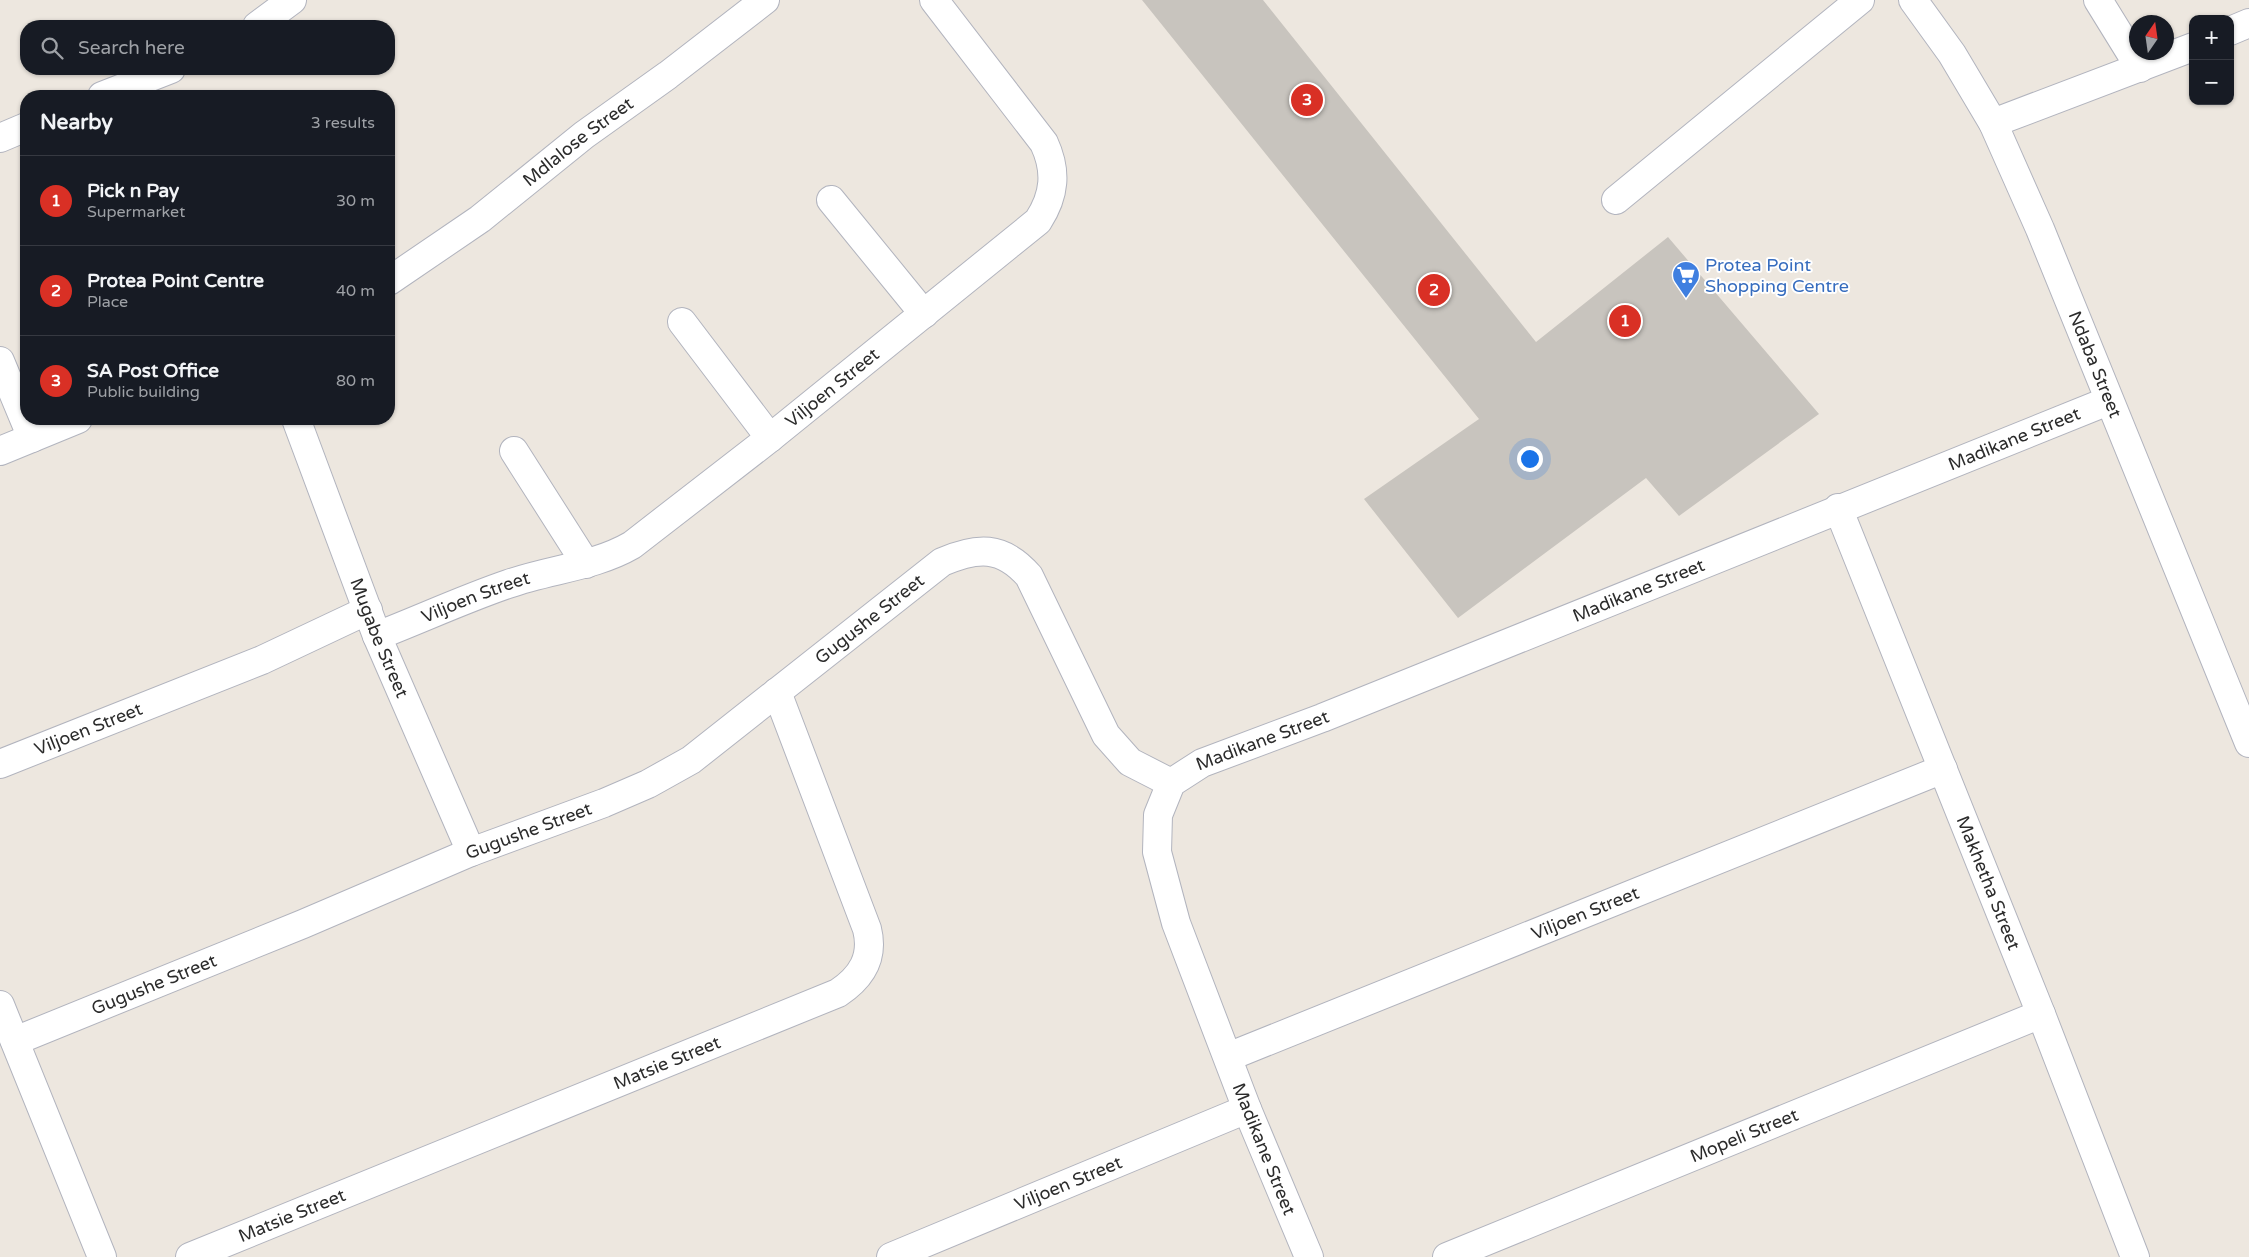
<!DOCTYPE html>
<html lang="en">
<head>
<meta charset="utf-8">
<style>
	:root { --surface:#171b24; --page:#242831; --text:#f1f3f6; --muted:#9ea1a6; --line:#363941; --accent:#d93025 }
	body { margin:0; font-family:"Varela Round",sans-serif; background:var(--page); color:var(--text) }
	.controls { position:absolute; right:15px; top:15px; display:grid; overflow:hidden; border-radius:10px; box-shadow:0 1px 4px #0004 }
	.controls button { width:45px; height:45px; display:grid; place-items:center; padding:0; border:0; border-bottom:1px solid var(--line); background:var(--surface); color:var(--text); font:25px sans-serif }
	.compass { position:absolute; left:2129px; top:15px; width:45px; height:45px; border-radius:50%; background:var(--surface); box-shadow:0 1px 4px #0004; rotate:13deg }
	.you { position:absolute; left:1529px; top:458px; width:18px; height:18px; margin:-12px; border:4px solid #fff; border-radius:50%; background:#1a73e8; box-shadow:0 0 0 8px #1a73e833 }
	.badge { display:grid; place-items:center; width:32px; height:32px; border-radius:50%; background:var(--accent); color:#fff; font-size:16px; font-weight:700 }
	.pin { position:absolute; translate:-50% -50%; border:2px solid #fff; box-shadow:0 1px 5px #0006 }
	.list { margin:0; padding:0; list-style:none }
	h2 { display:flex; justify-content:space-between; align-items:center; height:65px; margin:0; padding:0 20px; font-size:21px }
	h2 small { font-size:16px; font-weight:400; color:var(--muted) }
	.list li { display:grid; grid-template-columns:32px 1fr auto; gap:15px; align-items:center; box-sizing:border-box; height:90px; padding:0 20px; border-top:1px solid var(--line) }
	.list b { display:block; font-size:19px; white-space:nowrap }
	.list p { margin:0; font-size:16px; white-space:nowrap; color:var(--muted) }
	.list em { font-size:16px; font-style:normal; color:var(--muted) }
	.icon { flex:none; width:28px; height:28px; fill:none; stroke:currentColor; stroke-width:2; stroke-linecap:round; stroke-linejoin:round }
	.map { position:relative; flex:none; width:2249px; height:1257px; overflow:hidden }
	.search { position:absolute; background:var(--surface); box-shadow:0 1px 4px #0004; left:20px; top:20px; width:375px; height:55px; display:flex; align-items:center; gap:12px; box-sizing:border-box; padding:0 18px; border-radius:20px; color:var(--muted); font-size:19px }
	.panel { position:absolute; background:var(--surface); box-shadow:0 1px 4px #0004; left:20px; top:90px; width:375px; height:335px; border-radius:20px }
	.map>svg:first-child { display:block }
	.building { fill:#c8c4be }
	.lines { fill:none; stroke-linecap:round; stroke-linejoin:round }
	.minor-casing { stroke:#b2b4be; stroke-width:30 }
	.minor { stroke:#fff; stroke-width:28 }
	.labels { text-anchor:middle; stroke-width:4; stroke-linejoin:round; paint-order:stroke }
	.street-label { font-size:18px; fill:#2c2c2c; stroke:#fff }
	.shop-label { font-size:18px; fill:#366cbe; stroke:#fff; text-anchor:start }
</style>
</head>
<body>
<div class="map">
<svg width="2249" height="1257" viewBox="0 0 2249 1257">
	<rect width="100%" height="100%" fill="#ede7df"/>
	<polygon class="building" points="1142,0 1263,0 1536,342 1668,237 1819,414 1679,516 1646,478 1458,618 1364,499 1479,419"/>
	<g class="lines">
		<defs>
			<g id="minor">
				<path id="s1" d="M1913,0L1952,54L1993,123L2040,229L2249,743"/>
				<polyline points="2098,0 2140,68"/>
				<polyline points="257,26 292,0"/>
				<polyline points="2230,31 2249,23"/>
				<polyline points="102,96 171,69"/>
				<polyline points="1993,123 2193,47"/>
				<polyline points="0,138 26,127"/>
				<polyline points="831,200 924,314"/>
				<polyline points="1616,200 1860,0"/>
				<path id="s2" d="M389,281L480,219L584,135L668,75L765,0"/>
				<polyline points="682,322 770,438"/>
				<polyline points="0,361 32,438"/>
				<path id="s3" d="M296,419L377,636L471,852"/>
				<polyline points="0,451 78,419"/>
				<polyline points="514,451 586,564"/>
				<path id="s4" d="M1838,508L2041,1014L2135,1257"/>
				<path id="s5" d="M377,636C421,619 464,599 508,584C550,569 594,567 632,545L770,438L1038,221C1055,195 1057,171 1044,143L934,0"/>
				<path id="s6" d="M0,764L262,660L368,610"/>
				<polyline points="0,1005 102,1257"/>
				<path id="s7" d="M15,1041L303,924L471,852L604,803L648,784L691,760L942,562C977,547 1002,545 1029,576L1106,735L1130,762L1171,783"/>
				<path id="s8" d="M1228,1057L1943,769"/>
				<path id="s9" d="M190,1257L838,993C862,977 874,957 867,929L777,692"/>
				<path id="s10" d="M891,1257L1247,1109"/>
				<path id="s11" d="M1309,1257L1247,1109L1176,923L1157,852L1158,815L1171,783L1202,763L1322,718L2108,401"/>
				<path id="s12" d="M1447,1257L2041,1014"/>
			</g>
		</defs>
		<use href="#minor" class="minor-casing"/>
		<use href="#minor" class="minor"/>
	</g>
	<defs>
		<symbol id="supermarket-pin" viewBox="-11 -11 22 30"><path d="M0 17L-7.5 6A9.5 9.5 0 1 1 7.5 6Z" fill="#3f7fe0" stroke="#fff"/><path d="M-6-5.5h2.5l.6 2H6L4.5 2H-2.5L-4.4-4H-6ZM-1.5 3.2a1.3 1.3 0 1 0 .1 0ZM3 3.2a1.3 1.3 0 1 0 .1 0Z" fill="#fff"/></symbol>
	</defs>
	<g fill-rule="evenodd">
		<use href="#supermarket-pin" x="1670" y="259" width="32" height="43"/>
	</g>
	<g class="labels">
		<g class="street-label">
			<text dy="6" stroke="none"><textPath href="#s2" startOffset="235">Mdlalose Street</textPath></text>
			<text dy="6" stroke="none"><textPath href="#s1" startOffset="409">Ndaba Street</textPath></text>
			<text dy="6" stroke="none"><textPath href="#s5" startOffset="526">Viljoen Street</textPath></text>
			<text dy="6" stroke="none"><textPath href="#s11" startOffset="1416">Madikane Street</textPath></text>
			<text dy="6" stroke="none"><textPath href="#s11" startOffset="1011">Madikane Street</textPath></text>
			<text dy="6" stroke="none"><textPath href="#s5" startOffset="106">Viljoen Street</textPath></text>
			<text dy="6" stroke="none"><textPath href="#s7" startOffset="960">Gugushe Street</textPath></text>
			<text dy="6" stroke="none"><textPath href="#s3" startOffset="234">Mugabe Street</textPath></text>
			<text dy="6" stroke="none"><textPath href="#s6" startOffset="95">Viljoen Street</textPath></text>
			<text dy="6" stroke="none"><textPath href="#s11" startOffset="606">Madikane Street</textPath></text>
			<text dy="6" stroke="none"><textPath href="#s7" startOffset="555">Gugushe Street</textPath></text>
			<text dy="6" stroke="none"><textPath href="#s4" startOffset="404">Makhetha Street</textPath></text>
			<text dy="6" stroke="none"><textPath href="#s8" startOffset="385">Viljoen Street</textPath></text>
			<text dy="6" stroke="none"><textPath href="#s7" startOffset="150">Gugushe Street</textPath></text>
			<text dy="6" stroke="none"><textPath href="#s9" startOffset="515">Matsie Street</textPath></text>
			<text dy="6" stroke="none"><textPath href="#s12" startOffset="321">Mopeli Street</textPath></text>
			<text transform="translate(1264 1149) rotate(68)" y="6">Madikane Street</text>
			<text dy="6" stroke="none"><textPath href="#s10" startOffset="192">Viljoen Street</textPath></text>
			<text dy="6" stroke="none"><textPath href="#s9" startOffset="110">Matsie Street</textPath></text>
		</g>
		<g class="shop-label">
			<text x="1705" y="271">Protea Point<tspan x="1705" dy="21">Shopping Centre</tspan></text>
		</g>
	</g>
</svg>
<div class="controls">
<button>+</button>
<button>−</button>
</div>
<svg class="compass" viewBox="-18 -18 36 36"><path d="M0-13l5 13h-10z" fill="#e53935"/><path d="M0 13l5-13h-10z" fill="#9ea1a6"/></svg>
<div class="you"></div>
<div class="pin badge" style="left:1625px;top:321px">1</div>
<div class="pin badge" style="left:1434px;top:290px">2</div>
<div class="pin badge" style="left:1307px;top:100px">3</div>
<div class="search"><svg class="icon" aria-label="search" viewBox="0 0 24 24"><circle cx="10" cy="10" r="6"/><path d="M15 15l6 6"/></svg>Search here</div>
<section class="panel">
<h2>Nearby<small>3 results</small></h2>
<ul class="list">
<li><span class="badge">1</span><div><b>Pick n Pay</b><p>Supermarket</p></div><em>30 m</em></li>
<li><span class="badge">2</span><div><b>Protea Point Centre</b><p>Place</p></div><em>40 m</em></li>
<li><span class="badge">3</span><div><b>SA Post Office</b><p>Public building</p></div><em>80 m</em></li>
</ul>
</section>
</div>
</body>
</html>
